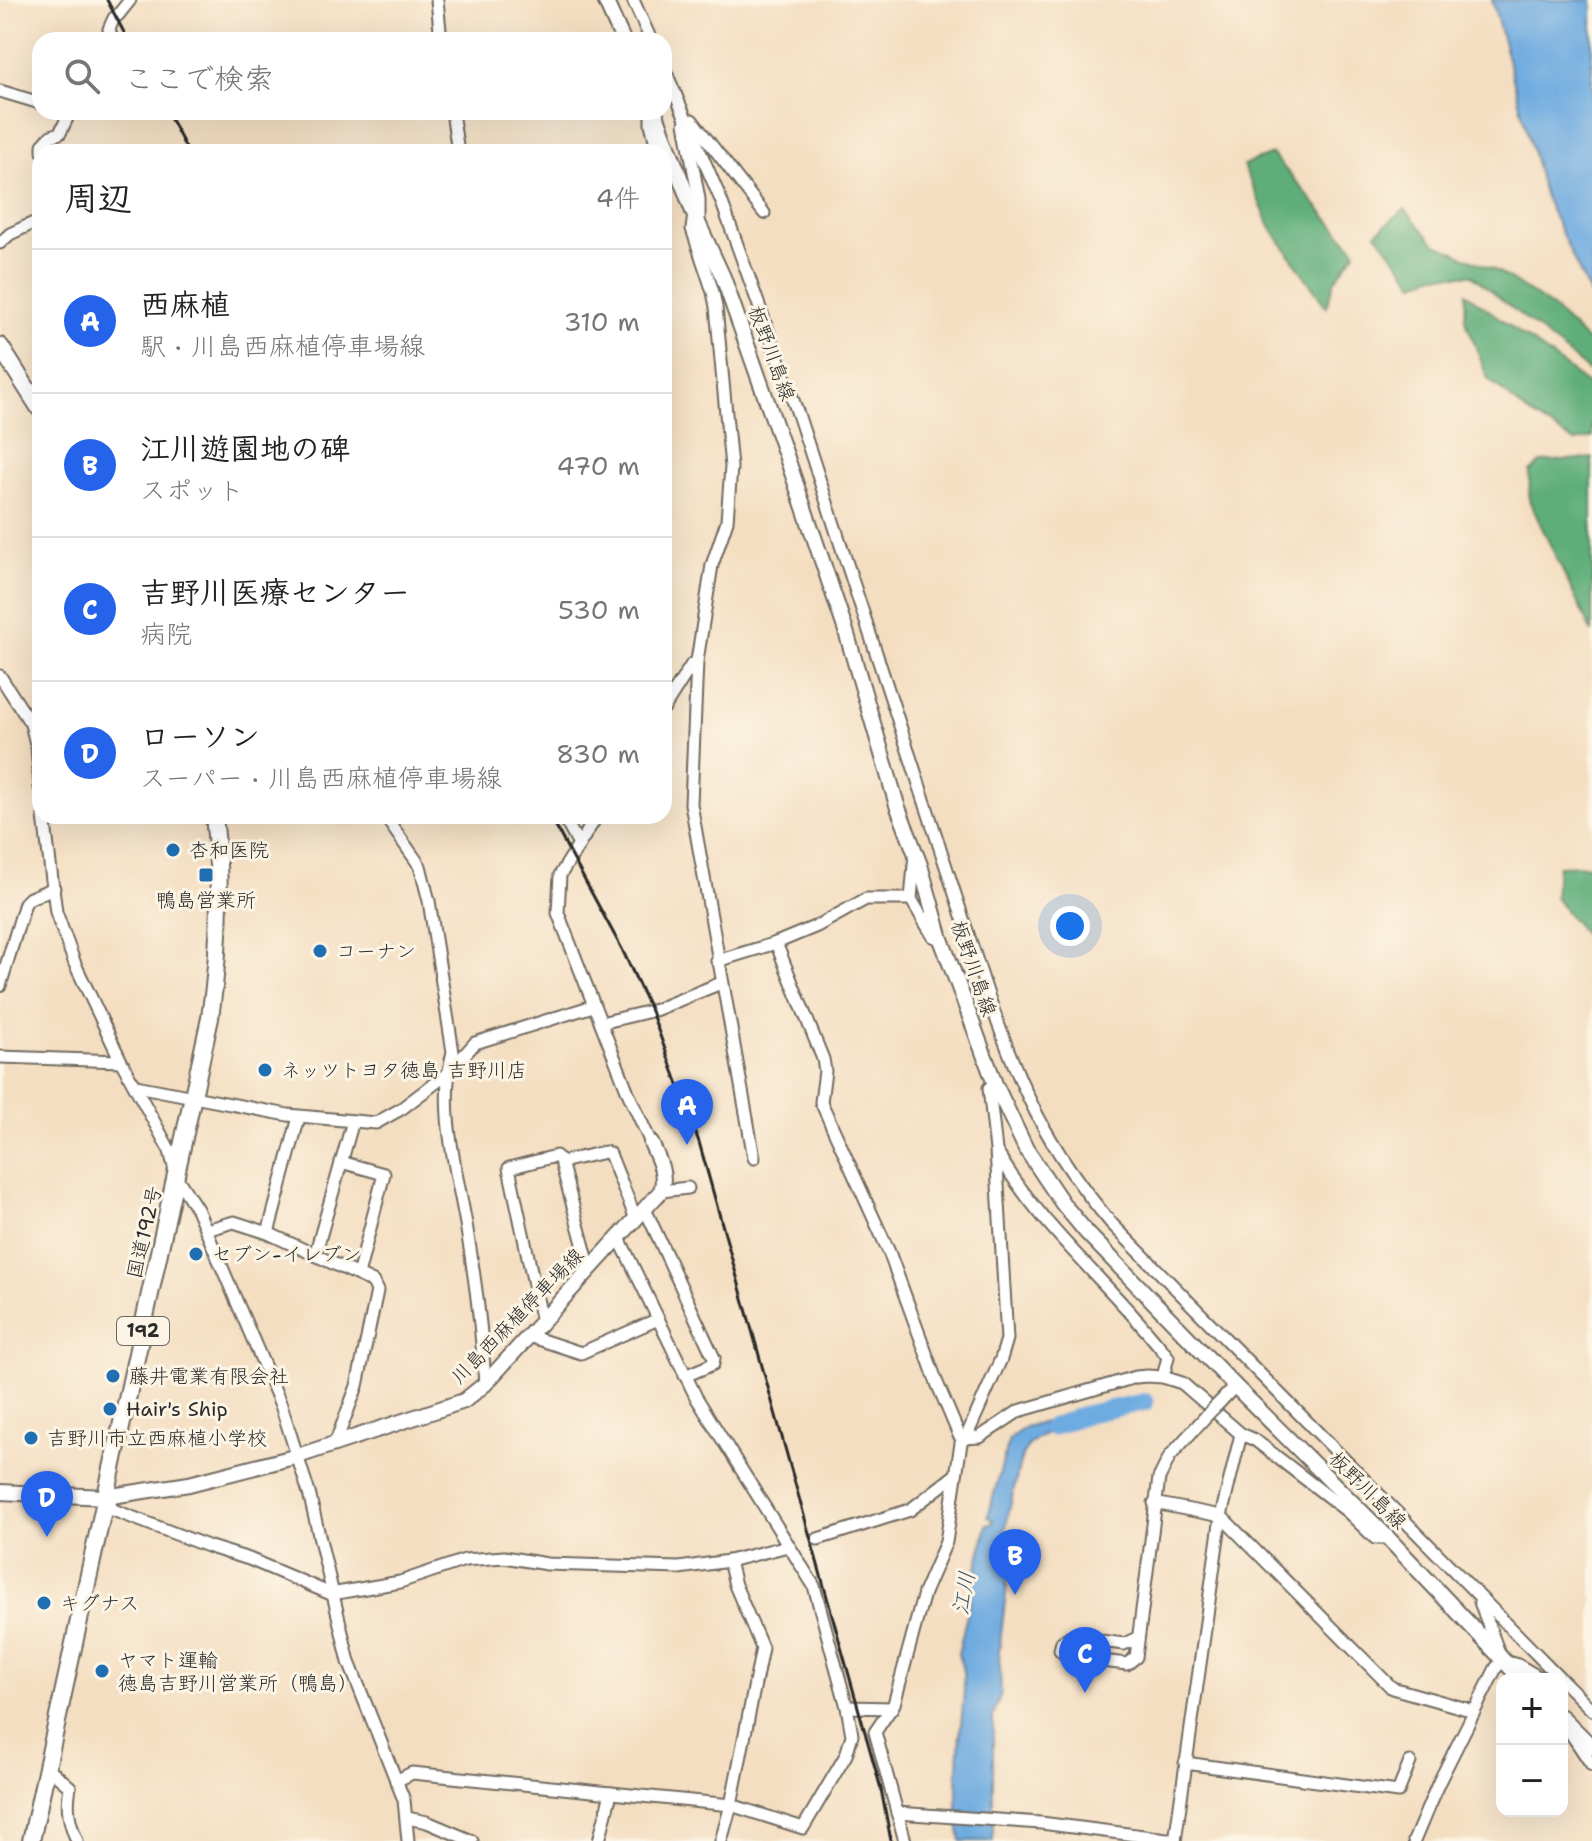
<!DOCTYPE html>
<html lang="ja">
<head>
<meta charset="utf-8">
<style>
	:root { --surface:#fff; --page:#f6f6f6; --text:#222; --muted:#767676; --line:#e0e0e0; --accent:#2563eb }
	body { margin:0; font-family:"Shantell Sans","Klee One",sans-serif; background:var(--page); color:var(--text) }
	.controls { position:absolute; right:24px; bottom:24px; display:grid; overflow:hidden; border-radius:16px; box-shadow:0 8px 32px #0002 }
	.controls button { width:72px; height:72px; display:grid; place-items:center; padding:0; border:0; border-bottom:2px solid var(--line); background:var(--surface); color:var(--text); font:40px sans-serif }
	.you { position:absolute; left:1070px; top:926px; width:28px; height:28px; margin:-20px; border:6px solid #fff; border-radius:50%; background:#1a73e8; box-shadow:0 0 0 12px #1a73e833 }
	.badge { display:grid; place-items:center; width:52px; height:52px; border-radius:50%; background:var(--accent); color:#fff; font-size:26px; font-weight:700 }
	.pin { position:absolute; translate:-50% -66px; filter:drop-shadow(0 2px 4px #0008) }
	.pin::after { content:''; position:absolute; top:42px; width:28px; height:24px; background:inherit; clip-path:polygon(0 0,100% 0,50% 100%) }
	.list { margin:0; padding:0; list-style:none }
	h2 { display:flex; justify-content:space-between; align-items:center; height:104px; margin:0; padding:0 32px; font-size:34px }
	h2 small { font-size:26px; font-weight:400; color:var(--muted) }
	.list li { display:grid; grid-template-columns:52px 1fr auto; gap:24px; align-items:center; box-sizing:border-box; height:144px; padding:0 32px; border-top:2px solid var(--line) }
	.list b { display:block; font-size:30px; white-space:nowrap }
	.list p { margin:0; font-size:26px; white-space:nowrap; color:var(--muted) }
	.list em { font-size:26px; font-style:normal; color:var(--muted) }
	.icon { flex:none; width:44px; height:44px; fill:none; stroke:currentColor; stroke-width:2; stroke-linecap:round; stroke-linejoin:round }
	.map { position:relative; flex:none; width:1592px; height:1841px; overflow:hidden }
	.search { position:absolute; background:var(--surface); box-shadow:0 8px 32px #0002; left:32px; top:32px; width:640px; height:88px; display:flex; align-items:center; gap:20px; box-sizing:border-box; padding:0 28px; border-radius:24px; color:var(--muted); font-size:30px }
	.panel { position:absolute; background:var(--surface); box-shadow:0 8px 32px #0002; left:32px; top:144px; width:640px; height:680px; border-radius:24px }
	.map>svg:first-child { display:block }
	.forest { fill:#5fae79; stroke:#456c52; stroke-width:2 }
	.water { fill:#6eabe0; stroke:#4c6b86; stroke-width:2 }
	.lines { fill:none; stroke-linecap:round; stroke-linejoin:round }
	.river { stroke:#6eabe0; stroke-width:18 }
	.minor-casing { stroke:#716a60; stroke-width:15 }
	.major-casing { stroke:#716a60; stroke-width:18 }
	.highway-casing { stroke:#716a60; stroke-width:20 }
	.minor { stroke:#fff; stroke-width:11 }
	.major { stroke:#fff; stroke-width:14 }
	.highway { stroke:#fff; stroke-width:16 }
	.rail { stroke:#2b2b2b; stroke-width:3 }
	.minor-bridge-casing { stroke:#716a60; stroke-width:15; stroke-linecap:butt }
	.minor-bridge { stroke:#fff; stroke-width:11 }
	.poi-dot { fill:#1f6fb2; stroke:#fcf5e5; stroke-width:3 }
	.labels { text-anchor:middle; stroke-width:6; stroke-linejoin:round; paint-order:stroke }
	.shield { fill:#fcf5e5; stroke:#6a6863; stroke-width:2 }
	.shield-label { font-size:18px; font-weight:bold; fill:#2b2b2b }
	.street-label { font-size:20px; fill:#2b2b2b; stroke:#fcf5e5 }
	.poi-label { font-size:20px; fill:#2b2b2b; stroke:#fcf5e5; text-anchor:start }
	.water-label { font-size:22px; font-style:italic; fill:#42586a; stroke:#fcf5e5 }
</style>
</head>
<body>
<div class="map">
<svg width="1592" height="1841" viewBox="0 0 1592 1841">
	<rect width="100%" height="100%" fill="#fcf5e5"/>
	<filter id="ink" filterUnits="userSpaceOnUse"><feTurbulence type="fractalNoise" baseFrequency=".0125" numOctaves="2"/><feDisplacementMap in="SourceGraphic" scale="16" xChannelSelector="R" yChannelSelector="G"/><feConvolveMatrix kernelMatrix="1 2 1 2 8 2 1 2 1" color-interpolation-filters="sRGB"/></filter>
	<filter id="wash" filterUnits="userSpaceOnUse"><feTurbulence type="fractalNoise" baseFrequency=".006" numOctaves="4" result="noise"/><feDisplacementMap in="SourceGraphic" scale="32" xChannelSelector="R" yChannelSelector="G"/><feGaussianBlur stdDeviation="1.8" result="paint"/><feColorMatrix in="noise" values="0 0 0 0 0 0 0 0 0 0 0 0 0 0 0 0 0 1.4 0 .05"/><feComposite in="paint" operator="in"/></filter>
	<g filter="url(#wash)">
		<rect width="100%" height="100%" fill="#f4dec1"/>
		<g class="forest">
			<polygon points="1272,154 1356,251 1335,280 1326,307 1270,226 1243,165"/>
			<polygon points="1405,209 1434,243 1499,272 1549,305 1592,345 1592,374 1472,275 1435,275 1415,283 1376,233"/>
			<polygon points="1466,293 1592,387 1592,437 1575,442 1528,413 1488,379 1465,319"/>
			<polygon points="1592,458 1592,633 1529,500 1530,472 1541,462"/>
			<polygon points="1592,865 1592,944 1555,898 1558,866"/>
		</g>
		<g class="water">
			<polygon points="1492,0 1592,0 1592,299 1544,195"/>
			<path d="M1071,1416L1073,1424C1058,1429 1039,1433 1028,1446C1018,1458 1009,1513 1005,1531L1013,1536L999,1651L1001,1692L993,1717V1841H961C954,1807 958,1769 960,1734C962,1708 969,1678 958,1654L987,1524H992L993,1520L988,1516L989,1512L1009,1439L1025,1427Z"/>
		</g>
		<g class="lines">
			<polyline class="river" points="1052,1427 1086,1414 1145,1402"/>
		</g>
	</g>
	<g filter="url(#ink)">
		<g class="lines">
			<defs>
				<g id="minor">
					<polyline points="437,0 441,40"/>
					<polyline points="633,0 651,40"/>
					<polyline points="118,15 130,0"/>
					<polyline points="112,40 109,29 114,18"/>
					<path d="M664,68L721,200L798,414L986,989C1018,1084 1046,1147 1112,1224L1561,1679"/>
					<polyline points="0,91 40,103"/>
					<polyline points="452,112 458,152"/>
					<polyline points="651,112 651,124 658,152"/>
					<polyline points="692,120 764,213"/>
					<polyline points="685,123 699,199 699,220"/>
					<polyline points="43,152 43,145 51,136 60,133 70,112"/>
					<polyline points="0,243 10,234 40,220"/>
					<polyline points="697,661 691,804 754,1158"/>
					<polyline points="0,676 31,724 37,748 40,788"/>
					<polyline points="664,708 692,664 697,661 712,565 727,521 731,467 716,307 713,292 692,229 694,214"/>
					<polyline points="44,816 56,912 75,964 121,1061 170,1151 177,1178 197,1209 281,1405 309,1493 349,1662 404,1800 408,1841"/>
					<path d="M385,816L420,866L429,901L453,1052C438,1107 456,1168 466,1224C475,1277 482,1330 485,1384"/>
					<polyline points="563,816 579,845"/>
					<polyline points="597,816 560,875 558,913 629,1095 651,1143"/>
					<polyline points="911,899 915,854"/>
					<polyline points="776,943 823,1059 825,1071 821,1102 889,1252 937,1383 959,1435 964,1438"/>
					<polyline points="717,961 776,943 817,926 866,899 911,899 933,936 941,939"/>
					<polyline points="0,986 25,903 30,898 54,888"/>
					<polyline points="601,1023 655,1010 721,983"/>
					<polyline points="0,1057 121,1061"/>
					<polyline points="136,1086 288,1115 376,1123 401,1109 447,1074 475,1043 593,1006"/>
					<path d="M998,1154C1044,1232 1114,1287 1168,1357L1163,1377"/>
					<polyline points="341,1162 384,1174 358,1275"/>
					<polyline points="561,1162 605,1152 610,1154 636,1219"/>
					<polyline points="661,1191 688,1188"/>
					<polyline points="645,1209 714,1358 713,1364 685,1376"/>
					<polyline points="206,1230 234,1222 268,1233 373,1282 377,1291 357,1386 335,1444"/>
					<polyline points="268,1233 299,1117"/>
					<polyline points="315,1255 353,1121"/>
					<polyline points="542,1322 509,1168 556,1156 561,1162 590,1269"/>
					<polyline points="529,1336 581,1353 656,1320"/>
					<polyline points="1220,1402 1235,1386"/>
					<polyline points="964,1438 980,1437 1019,1411 1136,1377 1147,1376 1163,1377 1182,1383 1241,1434 1255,1440 1348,1512 1375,1538 1388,1538"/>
					<polyline points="105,1497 113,1510 210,1547 249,1559 331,1594 400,1582 465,1560 504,1557 547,1564 679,1568 729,1561 788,1546"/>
					<polyline points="1154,1503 1221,1516 1392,1688 1474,1711"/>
					<polyline points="818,1539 910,1510 954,1476"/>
					<polyline points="1480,1602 1499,1653"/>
					<polyline points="1137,1638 1124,1644 1069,1637 1062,1642 1060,1650 1068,1657 1127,1664 1136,1657 1159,1478 1170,1456 1207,1415"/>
					<polyline points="1503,1661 1518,1665 1542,1679"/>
					<polyline points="1562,1680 1592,1710"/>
					<polyline points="847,1707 892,1708"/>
					<polyline points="1566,1726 1592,1765"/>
					<polyline points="1185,1763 1398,1792 1410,1762"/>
					<path d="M48,1768L70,1787C66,1808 69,1822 77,1841"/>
					<polyline points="396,1781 412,1773 731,1805 803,1828 846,1755 852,1735 847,1707 814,1586 696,1397 619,1238"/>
					<polyline points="897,1813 1041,1823 1175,1840"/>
					<polyline points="407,1818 427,1822 472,1841"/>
					<polyline points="599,1841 611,1793"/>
					<polyline points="721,1841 731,1805 762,1648 735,1585 729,1561"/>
					<polyline points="905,1841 875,1732 894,1704 924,1593 946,1542 961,1443 968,1433 1001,1359 1007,1339 996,1150 989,1088 995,1084"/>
					<polyline points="1175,1841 1221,1516 1241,1434"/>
					<polyline points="1414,1841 1438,1784 1496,1668 1502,1661"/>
				</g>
				<g id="major">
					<polyline points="605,0 623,40"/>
					<polyline points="655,112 694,214 723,277 786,455 845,628 897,805 920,865 941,939 995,1084 1026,1149 1063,1204 1087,1233 1235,1386 1388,1538 1521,1679"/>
					<path d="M0,1492L105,1497L189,1484L298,1456L464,1401L485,1384L661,1191C667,1175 658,1158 651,1143"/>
					<polyline points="1562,1717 1592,1747"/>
				</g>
				<g id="highway">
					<polyline points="0,346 40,409"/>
					<path d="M31,1841L210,1018C220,950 222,884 214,816"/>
				</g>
			</defs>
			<use href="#minor" class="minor-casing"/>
			<use href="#major" class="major-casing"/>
			<use href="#highway" class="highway-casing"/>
			<use href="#minor" class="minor"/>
			<use href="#major" class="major"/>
			<use href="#highway" class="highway"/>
			<g class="rail">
				<polyline points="107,0 128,40"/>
				<polyline points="167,112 188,152"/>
				<polyline points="550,816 622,949 651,1011 699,1142 881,1789 891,1841"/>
			</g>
			<defs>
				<polyline id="minor-bridge" points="1207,1415 1220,1402"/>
			</defs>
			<use href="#minor-bridge" class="minor-bridge-casing"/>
			<use href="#minor-bridge" class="minor-bridge"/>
		</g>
	</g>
	<g class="poi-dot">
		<circle cx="173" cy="850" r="8"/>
		<rect x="198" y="867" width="16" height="16" rx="4"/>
		<circle cx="320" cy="951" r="8"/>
		<circle cx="265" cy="1070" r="8"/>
		<circle cx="196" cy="1254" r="8"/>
		<circle cx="113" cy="1376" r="8"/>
		<circle cx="110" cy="1409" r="8"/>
		<circle cx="31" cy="1438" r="8"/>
		<circle cx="44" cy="1603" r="8"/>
		<circle cx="102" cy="1671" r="8"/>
	</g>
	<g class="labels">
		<rect class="shield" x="117" y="1317" width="52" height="28" rx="6"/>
		<g class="shield-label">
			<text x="143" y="1337">192</text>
		</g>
		<g class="street-label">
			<text transform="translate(772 353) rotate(70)" y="7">板野川島線</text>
			<text transform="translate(974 968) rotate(71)" y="7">板野川島線</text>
			<text transform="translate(144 1232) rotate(-77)" y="7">国道192号</text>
			<text transform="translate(517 1316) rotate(-46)" y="7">川島西麻植停車場線</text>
			<text transform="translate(1368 1490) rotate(45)" y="7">板野川島線</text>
		</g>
		<g class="poi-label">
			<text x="189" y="857">杏和医院</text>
			<text x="206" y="907" text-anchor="middle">鴨島営業所</text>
			<text x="336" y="958">コーナン</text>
			<text x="281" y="1077">ネッツトヨタ徳島 吉野川店</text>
			<text x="212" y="1261">セブン-イレブン</text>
			<text x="129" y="1383">藤井電業有限会社</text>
			<text x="126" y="1416">Hair's Ship</text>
			<text x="47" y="1445">吉野川市立西麻植小学校</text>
			<text x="60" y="1610">キグナス</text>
			<text x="118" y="1667">ヤマト運輸<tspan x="118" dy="23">徳島吉野川営業所（鴨島）</tspan></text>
		</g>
		<g class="water-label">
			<text transform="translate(963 1593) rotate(-80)" y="8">江川</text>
		</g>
	</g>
</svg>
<div class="controls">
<button>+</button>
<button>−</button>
</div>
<div class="you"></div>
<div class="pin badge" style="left:687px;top:1145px">A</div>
<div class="pin badge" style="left:1015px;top:1595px">B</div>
<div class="pin badge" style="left:1085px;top:1693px">C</div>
<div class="pin badge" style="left:47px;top:1537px">D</div>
<div class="search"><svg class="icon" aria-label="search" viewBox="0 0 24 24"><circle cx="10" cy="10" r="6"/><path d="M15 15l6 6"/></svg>ここで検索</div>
<section class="panel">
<h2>周辺<small>4件</small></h2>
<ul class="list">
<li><span class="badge">A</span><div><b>西麻植</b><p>駅 · 川島西麻植停車場線</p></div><em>310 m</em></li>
<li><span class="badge">B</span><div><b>江川遊園地の碑</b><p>スポット</p></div><em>470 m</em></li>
<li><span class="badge">C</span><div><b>吉野川医療センター</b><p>病院</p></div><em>530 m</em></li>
<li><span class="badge">D</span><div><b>ローソン</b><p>スーパー · 川島西麻植停車場線</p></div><em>830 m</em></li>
</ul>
</section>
</div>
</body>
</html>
